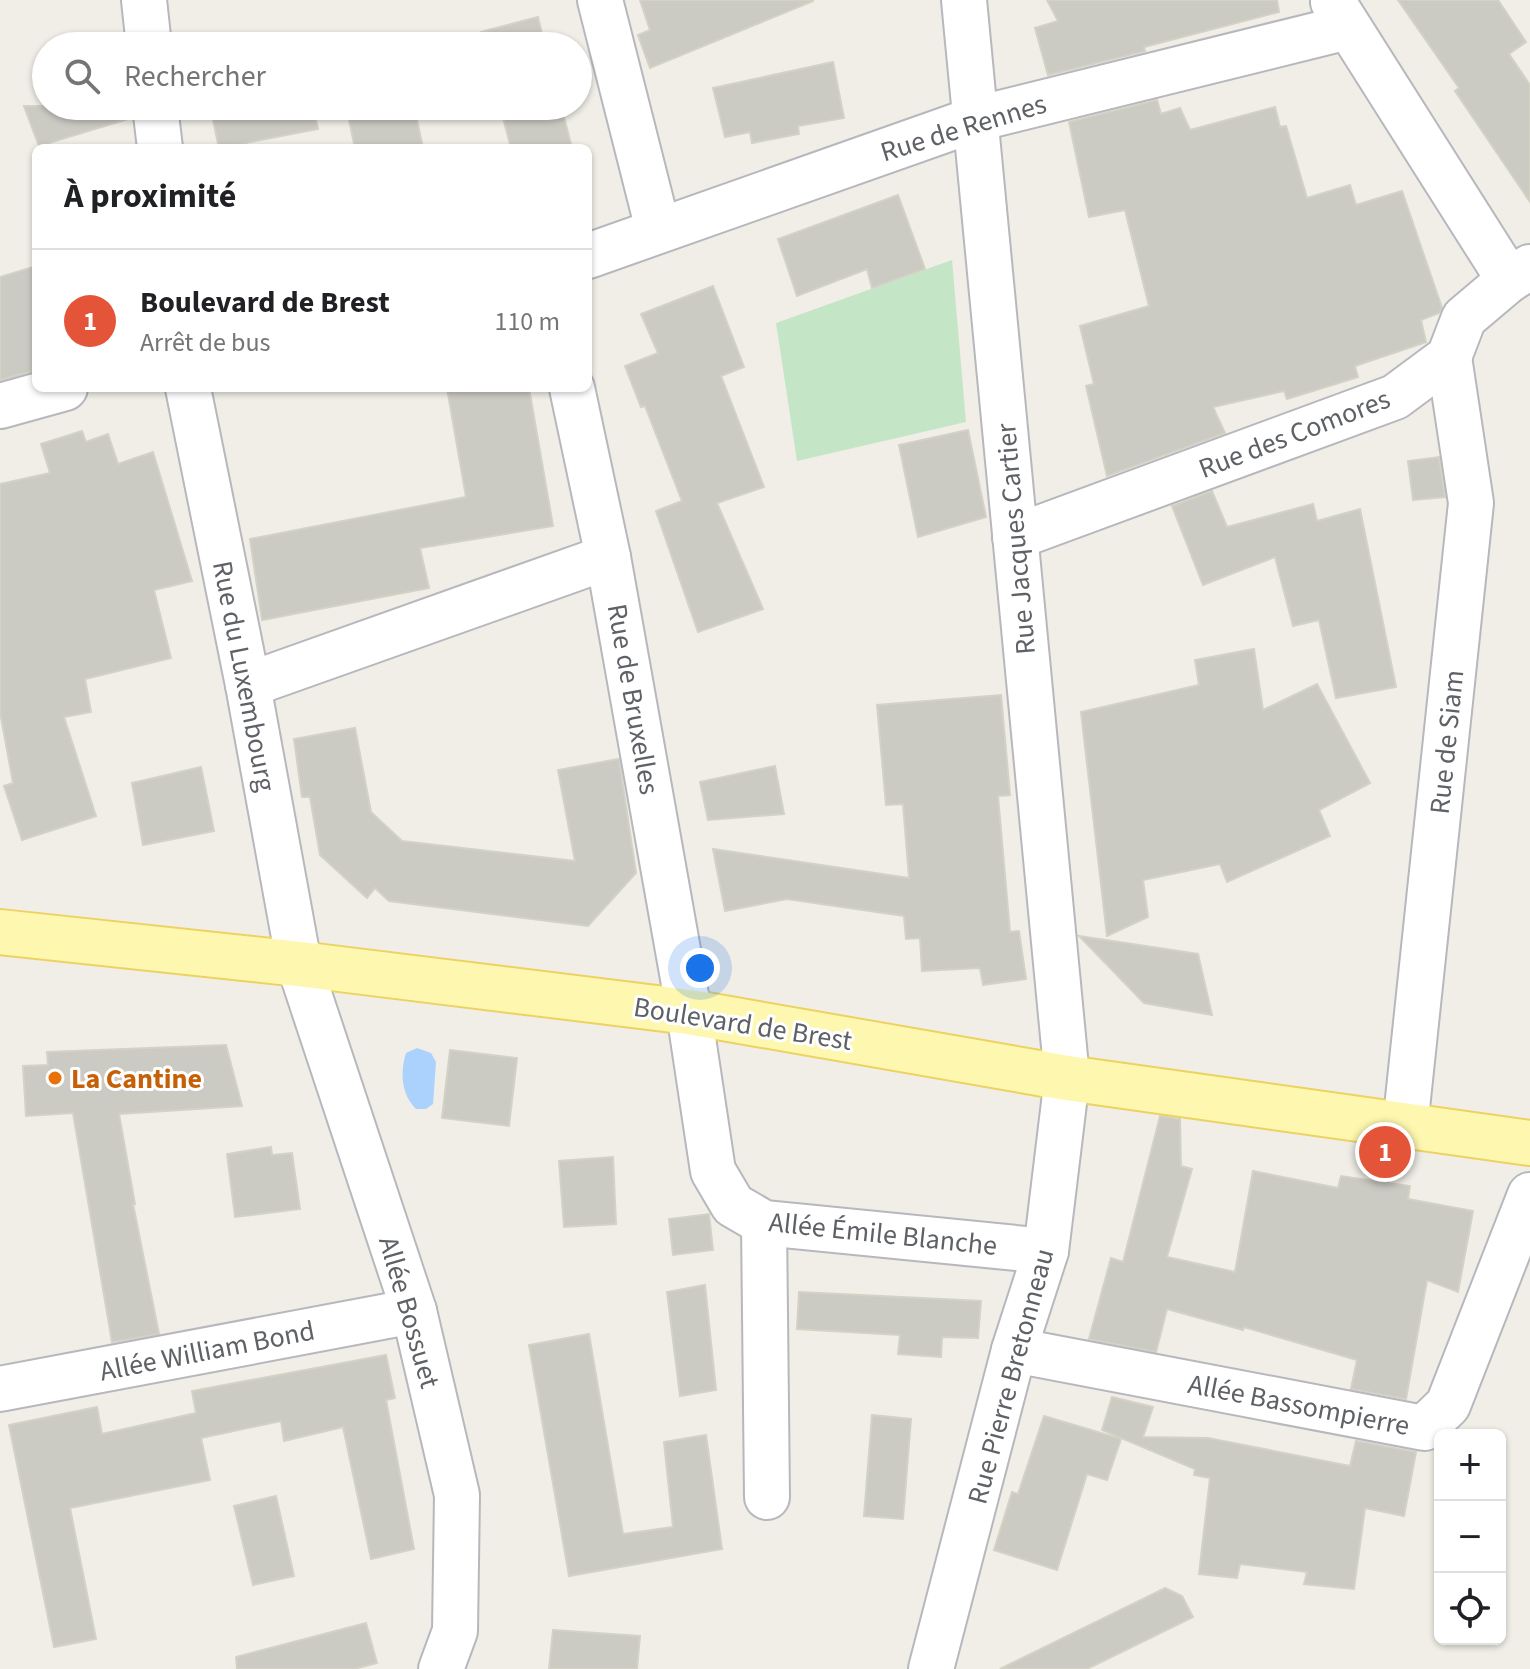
<!DOCTYPE html>
<html lang="fr">
<head>
<meta charset="utf-8">
<style>
	:root { --surface:#fff; --page:#f2f2f2; --text:#202124; --muted:#757577; --line:#e0e0e0; --accent:#e45438 }
	body { margin:0; font-family:"Source Sans 3",sans-serif; background:var(--page); color:var(--text) }
	.controls { position:absolute; right:24px; bottom:24px; display:grid; overflow:hidden; border-radius:12px; box-shadow:0 2px 6px #0004 }
	.controls button { width:72px; height:72px; display:grid; place-items:center; padding:0; border:0; border-bottom:2px solid var(--line); background:var(--surface); color:var(--text); font:40px sans-serif }
	.you { position:absolute; left:700px; top:968px; width:28px; height:28px; margin:-20px; border:6px solid #fff; border-radius:50%; background:#1a73e8; box-shadow:0 0 0 12px #1a73e833 }
	.badge { display:grid; place-items:center; width:52px; height:52px; border-radius:50%; background:var(--accent); color:#fff; font-size:26px; font-weight:700 }
	.pin { position:absolute; translate:-50% -50%; border:4px solid #fff; box-shadow:0 2px 8px #0006 }
	.list { margin:0; padding:0; list-style:none }
	h2 { display:flex; justify-content:space-between; align-items:center; height:104px; margin:0; padding:0 32px; font-size:34px }
	h2 small { font-size:26px; font-weight:400; color:var(--muted) }
	.list li { display:grid; grid-template-columns:52px 1fr auto; gap:24px; align-items:center; box-sizing:border-box; height:144px; padding:0 32px; border-top:2px solid var(--line) }
	.list b { display:block; font-size:30px; white-space:nowrap }
	.list p { margin:0; font-size:26px; white-space:nowrap; color:var(--muted) }
	.list em { font-size:26px; font-style:normal; color:var(--muted) }
	.icon { flex:none; width:44px; height:44px; fill:none; stroke:currentColor; stroke-width:2; stroke-linecap:round; stroke-linejoin:round }
	.map { position:relative; flex:none; width:1530px; height:1669px; overflow:hidden }
	.search { position:absolute; background:var(--surface); box-shadow:0 2px 6px #0004; left:32px; top:32px; width:560px; height:88px; display:flex; align-items:center; gap:20px; box-sizing:border-box; padding:0 28px; border-radius:44px; color:var(--muted); font-size:30px }
	.panel { position:absolute; background:var(--surface); box-shadow:0 2px 6px #0004; left:32px; top:144px; width:560px; height:248px; border-radius:12px }
	.map>svg:first-child { display:block }
	.green { fill:#c4e6c7 }
	.water { fill:#aad2fc }
	.building { fill:#cbcac3; stroke:#d4d1c5; stroke-width:2 }
	.lines { fill:none; stroke-linecap:round; stroke-linejoin:round }
	.minor-casing { stroke:#b7b8bd; stroke-width:48 }
	.major-casing { stroke:#edd262; stroke-width:48 }
	.minor { stroke:#fff; stroke-width:44 }
	.major { stroke:#fdf7af; stroke-width:44 }
	.food-dot { fill:#e8710a; stroke:#fff; stroke-width:3 }
	.labels { text-anchor:middle; stroke-width:6; stroke-linejoin:round; paint-order:stroke }
	.street-label { font-size:28px; fill:#5e6166; stroke:#fff }
	.food-label { font-size:28px; font-weight:bold; fill:#c56008; stroke:#fff; text-anchor:start }
</style>
</head>
<body>
<div class="map">
<svg width="1530" height="1669" viewBox="0 0 1530 1669">
	<rect width="100%" height="100%" fill="#f0eee7"/>
	<polygon class="green" points="952,260 966,422 797,461 776,323"/>
	<path class="water" d="M417,1048L431,1053L436,1062L433,1104L426,1109H416C401,1094 400,1073 406,1053Z"/>
	<g class="building">
		<polygon points="640,0 813,0 813,1 650,68 638,35 650,30"/>
		<polygon points="1047,0 1277,0 1279,12 1144,47 1145,51 1048,75 1035,28 1058,21"/>
		<polygon points="1398,0 1498,0 1526,42 1509,54 1530,85 1530,202 1455,91 1459,88"/>
		<polygon points="538,17 545,46 484,46 481,32"/>
		<polygon points="833,62 844,118 798,126 799,134 752,143 750,132 725,137 713,88"/>
		<polygon points="1157,100 1161,114 1180,108 1190,130 1275,107 1280,127 1286,126 1307,198 1350,185 1356,205 1402,191 1442,308 1439,313 1421,320 1426,342 1355,366 1358,377 1287,399 1284,391 1213,407 1225,433 1107,476 1086,386 1094,384 1080,326 1149,306 1125,210 1089,217 1069,122"/>
		<polygon points="24,106 130,106 131,118 39,146"/>
		<polygon points="210,106 313,106 318,129 219,148"/>
		<polygon points="346,106 414,106 423,148 355,148"/>
		<polygon points="500,106 561,106 572,148 511,148"/>
		<polygon points="898,195 925,269 872,288 867,269 797,296 778,239"/>
		<polygon points="36,266 36,370 0,380 0,277"/>
		<polygon points="713,286 744,367 721,376 764,487 717,503 763,609 698,632 656,511 682,501 645,406 641,407 625,366 658,353 641,314"/>
		<polygon points="447,388 529,388 553,526 420,548 429,588 262,620 250,539 466,497"/>
		<polygon points="968,430 986,517 918,537 899,445"/>
		<polygon points="82,431 86,442 108,434 118,464 153,452 192,581 154,590 171,658 85,679 91,712 64,717 96,816 22,840 4,786 13,783 0,712 0,484 50,473 41,444"/>
		<polygon points="1439,457 1445,497 1413,500 1408,461"/>
		<polygon points="1212,491 1227,527 1313,504 1317,521 1360,509 1396,687 1336,698 1319,620 1293,626 1275,557 1203,585 1172,506"/>
		<polygon points="1254,649 1263,710 1317,684 1370,783 1319,810 1330,836 1227,882 1220,864 1143,880 1148,917 1107,936 1081,712 1199,685 1195,660"/>
		<polygon points="1001,695 1010,795 998,796 1010,932 1019,931 1026,979 983,985 980,968 922,971 920,938 906,939 904,916 787,899 725,911 713,849 909,878 903,804 886,805 877,705"/>
		<polygon points="355,728 371,812 402,841 575,861 558,770 619,759 636,873 588,926 389,901 375,888 367,898 320,855 310,797 302,797 294,739"/>
		<polygon points="775,766 784,814 708,820 700,782"/>
		<polygon points="201,767 214,831 143,845 132,783"/>
		<polygon points="1079,936 1198,954 1212,1015 1144,1003"/>
		<polygon points="226,1045 242,1106 119,1114 135,1204 133,1204 159,1334 112,1342 73,1113 26,1116 23,1066 48,1065 47,1052"/>
		<polygon points="450,1050 517,1058 509,1126 442,1118"/>
		<polygon points="1160,1116 1180,1119 1181,1166 1192,1169 1167,1257 1235,1272 1253,1171 1338,1188 1341,1176 1410,1186 1408,1199 1473,1211 1458,1292 1427,1280 1406,1399 1351,1389 1357,1360 1244,1327 1243,1330 1167,1309 1156,1352 1089,1339 1111,1258 1123,1262"/>
		<polygon points="271,1147 272,1155 292,1153 300,1209 235,1217 227,1154"/>
		<polygon points="613,1157 616,1224 564,1227 559,1161"/>
		<polygon points="709,1214 713,1250 673,1255 669,1219"/>
		<polygon points="705,1285 716,1390 680,1396 667,1292"/>
		<polygon points="799,1292 981,1301 978,1338 942,1337 941,1357 898,1354 900,1335 797,1329"/>
		<polygon points="589,1334 623,1534 673,1527 664,1442 706,1435 722,1549 569,1576 529,1345"/>
		<polygon points="386,1355 395,1398 386,1400 414,1549 371,1559 343,1427 284,1441 281,1421 201,1438 210,1480 70,1508 96,1639 54,1647 9,1425 97,1407 102,1434 196,1413 192,1391"/>
		<polygon points="1112,1397 1153,1407 1143,1437 1208,1438 1350,1466 1356,1441 1416,1452 1404,1516 1365,1508 1354,1589 1304,1584 1307,1572 1240,1564 1237,1578 1199,1574 1210,1478 1194,1475 1195,1469 1102,1430"/>
		<polygon points="872,1415 911,1419 903,1519 864,1516"/>
		<polygon points="1044,1416 1121,1439 1107,1480 1087,1474 1057,1570 994,1550 1012,1492 1018,1494"/>
		<polygon points="276,1496 294,1576 253,1585 234,1506"/>
		<polygon points="1165,1588 1182,1596 1193,1617 1087,1669 1000,1669"/>
		<polygon points="366,1623 377,1663 354,1669 237,1669 236,1657"/>
		<polygon points="553,1630 640,1636 637,1669 549,1669"/>
	</g>
	<g class="lines">
		<defs>
			<g id="minor">
				<polyline points="144,0 149,46"/>
				<polyline points="600,0 658,229"/>
				<polyline points="1333,2 1509,280"/>
				<polyline points="155,106 160,148"/>
				<polyline points="588,256 976,119 1348,27"/>
				<polyline points="188,388 248,685 299,964 414,1311 457,1495 455,1631 441,1669"/>
				<polyline points="572,388 608,557 689,1012 713,1171 733,1205 764,1223 1046,1251"/>
				<polyline points="0,406 65,388"/>
				<polyline points="1015,537 1395,397 1449,357 1464,318 1509,280 1530,267"/>
				<polyline points="248,685 608,557"/>
				<polyline points="1405,1127 1471,503 1449,357"/>
				<polyline points="764,1223 767,1497"/>
				<polyline points="1014,1350 1424,1428 1448,1405 1530,1195"/>
				<polyline points="0,1389 414,1311"/>
				<polyline points="931,1669 1014,1350 1046,1251 1067,1078 964,0"/>
			</g>
			<polyline id="major" points="0,932 299,964 689,1012 1067,1078 1530,1143"/>
		</defs>
		<use href="#minor" class="minor-casing"/>
		<use href="#major" class="major-casing"/>
		<use href="#minor" class="minor"/>
		<use href="#major" class="major"/>
	</g>
	<circle class="food-dot" cx="55" cy="1078" r="8"/>
	<g class="labels">
		<g class="street-label">
			<text transform="translate(963 127) rotate(-17)" y="10">Rue de Rennes</text>
			<text transform="translate(1294 433) rotate(-21)" y="10">Rue des Comores</text>
			<text transform="translate(1015 539) rotate(-95)" y="10">Rue Jacques Cartier</text>
			<text transform="translate(245 676) rotate(79)" y="10">Rue du Luxembourg</text>
			<text transform="translate(634 699) rotate(80)" y="10">Rue de Bruxelles</text>
			<text transform="translate(1446 742) rotate(-84)" y="10">Rue de Siam</text>
			<text transform="translate(743 1023) rotate(9)" y="10">Boulevard de Brest</text>
			<text transform="translate(883 1233) rotate(6)" y="10">Allée Émile Blanche</text>
			<text transform="translate(410 1312) rotate(74)" y="10">Allée Bossuet</text>
			<text transform="translate(207 1350) rotate(-11)" y="10">Allée William Bond</text>
			<text transform="translate(1010 1376) rotate(-75)" y="10">Rue Pierre Bretonneau</text>
			<text transform="translate(1299 1404) rotate(11)" y="10">Allée Bassompierre</text>
		</g>
		<g class="food-label">
			<text x="71" y="1088">La Cantine</text>
		</g>
	</g>
</svg>
<div class="controls">
<button>+</button>
<button>−</button>
<button><svg class="icon" aria-label="locate" viewBox="0 0 24 24"><circle cx="12" cy="12" r="6"/><path d="M12 2v4M12 18v4M2 12h4M18 12h4"/></svg></button>
</div>
<div class="you"></div>
<div class="pin badge" style="left:1385px;top:1152px">1</div>
<div class="search"><svg class="icon" aria-label="search" viewBox="0 0 24 24"><circle cx="10" cy="10" r="6"/><path d="M15 15l6 6"/></svg>Rechercher</div>
<section class="panel">
<h2>À proximité<small></small></h2>
<ul class="list">
<li><span class="badge">1</span><div><b>Boulevard de Brest</b><p>Arrêt de bus</p></div><em>110 m</em></li>
</ul>
</section>
</div>
</body>
</html>
